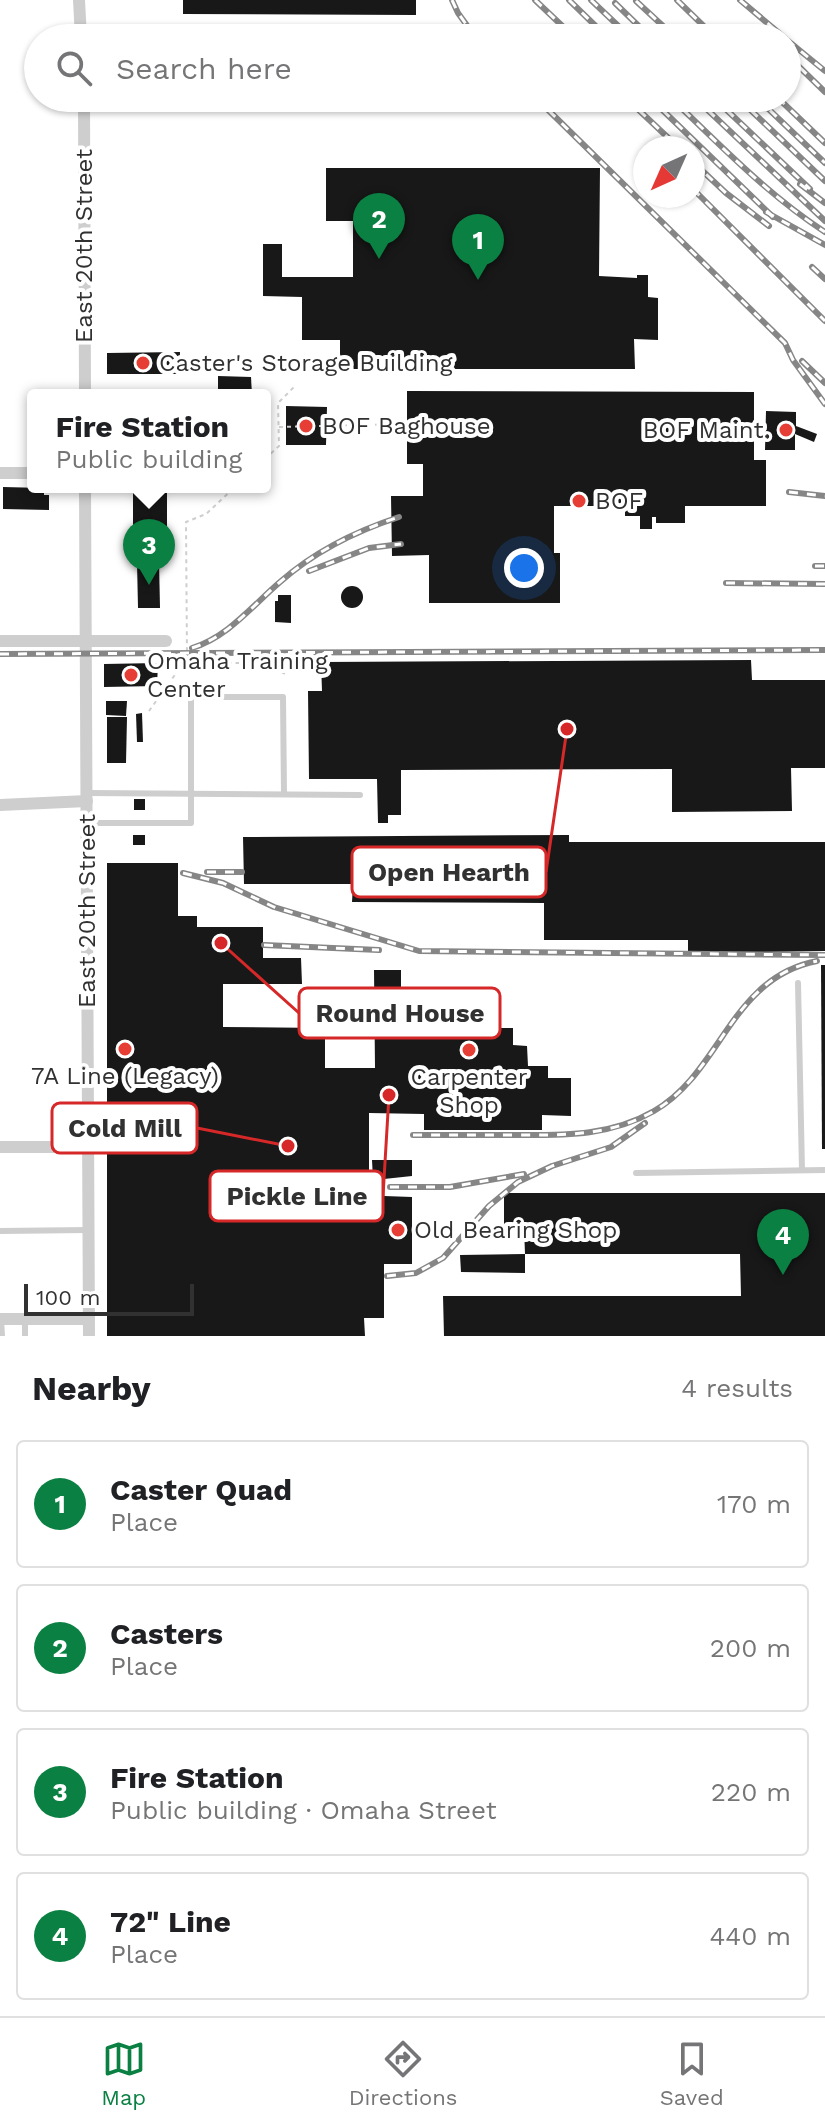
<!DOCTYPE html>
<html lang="en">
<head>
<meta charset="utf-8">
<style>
	:root { --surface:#fff; --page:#f6f6f6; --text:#202124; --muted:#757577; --line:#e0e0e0; --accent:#0b8043 }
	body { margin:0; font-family:"Work Sans",sans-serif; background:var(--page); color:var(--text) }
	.compass { position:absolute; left:633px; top:136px; width:72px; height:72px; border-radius:50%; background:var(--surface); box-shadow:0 2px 6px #0004; rotate:225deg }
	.scale { position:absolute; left:24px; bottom:20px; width:170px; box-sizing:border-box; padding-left:8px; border:4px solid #313131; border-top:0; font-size:22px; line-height:28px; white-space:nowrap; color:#313131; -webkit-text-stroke:6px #fff; paint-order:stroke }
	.you { position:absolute; left:524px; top:568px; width:28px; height:28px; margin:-20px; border:6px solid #fff; border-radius:50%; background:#1a73e8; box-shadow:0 0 0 12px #1a73e833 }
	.badge { display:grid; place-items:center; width:52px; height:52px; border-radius:50%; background:var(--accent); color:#fff; font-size:26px; font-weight:700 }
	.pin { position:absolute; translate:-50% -66px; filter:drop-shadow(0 2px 4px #0008) }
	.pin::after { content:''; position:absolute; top:42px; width:28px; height:24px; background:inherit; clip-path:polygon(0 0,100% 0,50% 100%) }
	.popup { position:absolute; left:27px; top:389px; width:244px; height:104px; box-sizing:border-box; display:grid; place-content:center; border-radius:8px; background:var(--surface); filter:drop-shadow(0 2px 6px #0005); font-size:26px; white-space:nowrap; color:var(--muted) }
	.popup b { font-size:30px; color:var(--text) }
	.popup::after { content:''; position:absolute; left:50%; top:100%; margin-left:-16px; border:16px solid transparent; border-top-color:var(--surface) }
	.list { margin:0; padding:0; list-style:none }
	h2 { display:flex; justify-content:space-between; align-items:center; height:104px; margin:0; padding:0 32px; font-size:34px }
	h2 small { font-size:26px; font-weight:400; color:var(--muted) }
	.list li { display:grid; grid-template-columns:52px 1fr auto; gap:24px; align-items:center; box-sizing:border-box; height:128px; margin:0 16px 16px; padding:0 16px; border:2px solid var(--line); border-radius:8px }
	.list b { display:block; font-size:30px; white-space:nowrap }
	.list p { margin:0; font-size:26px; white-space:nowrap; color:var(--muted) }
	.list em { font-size:26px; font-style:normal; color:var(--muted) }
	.icon { flex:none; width:44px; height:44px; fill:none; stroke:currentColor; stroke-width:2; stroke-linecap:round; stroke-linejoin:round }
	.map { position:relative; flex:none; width:825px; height:1336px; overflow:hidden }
	.search { position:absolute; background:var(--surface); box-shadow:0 2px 6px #0004; left:24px; right:24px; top:24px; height:88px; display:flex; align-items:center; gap:20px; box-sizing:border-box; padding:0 28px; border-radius:44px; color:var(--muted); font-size:30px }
	.sheet { height:680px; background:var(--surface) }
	nav { display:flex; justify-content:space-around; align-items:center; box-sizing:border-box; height:112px; border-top:2px solid var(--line); background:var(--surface); font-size:22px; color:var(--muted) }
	nav a { display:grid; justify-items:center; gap:4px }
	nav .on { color:var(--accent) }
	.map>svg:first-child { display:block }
	.building { fill:#181818 }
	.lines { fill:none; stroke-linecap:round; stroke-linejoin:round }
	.path { stroke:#cecece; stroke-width:2; stroke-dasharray:4 4; stroke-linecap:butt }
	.service { stroke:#cecece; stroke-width:6 }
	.minor { stroke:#cecece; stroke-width:12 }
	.rail-casing { stroke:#868686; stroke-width:6 }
	.rail { stroke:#fff; stroke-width:3; stroke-dasharray:9; stroke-linecap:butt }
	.poi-dot { fill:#e63d35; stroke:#fff; stroke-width:3 }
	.labels { text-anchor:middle; stroke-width:8; stroke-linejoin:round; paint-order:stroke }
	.street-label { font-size:24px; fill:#313131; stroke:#fff }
	.poi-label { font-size:24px; fill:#313131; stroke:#fff; text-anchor:start }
	.leader { fill:none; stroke:#d62828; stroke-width:3 }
	.callout-dot { fill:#d62828; stroke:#fff; stroke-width:3 }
	.callout { fill:#fff; stroke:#d62828; stroke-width:3 }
	.callout-label { font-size:26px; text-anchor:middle; font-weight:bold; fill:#313131 }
</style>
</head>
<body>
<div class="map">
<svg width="825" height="1336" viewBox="0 0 825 1336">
	<rect width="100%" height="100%" fill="#fff"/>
	<g class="building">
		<polygon points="183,0 416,0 416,15 183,14"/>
		<polygon points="326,168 600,168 599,276 637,278 637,275 648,275 648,297 658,298 658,340 634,339 635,369 340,369 340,340 302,340 302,297 263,296 263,244 282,244 282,277 353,277 353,221 326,221"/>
		<polygon points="180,352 179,374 107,374 107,353"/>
		<polygon points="218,376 251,377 252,395 218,395"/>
		<polygon points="407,391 754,392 754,460 766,460 766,506 685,506 685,523 656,523 656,517 652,517 652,529 640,529 640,516 625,516 625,506 554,506 554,553 560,553 560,603 429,603 429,555 392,556 391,496 423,496 423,464 407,464"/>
		<polygon points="286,406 327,407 326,445 286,445"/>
		<polygon points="766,411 796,412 796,426 817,434 814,442 795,434 795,450 765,450"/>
		<polygon points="3,487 44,488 44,495 49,495 49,510 3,509"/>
		<rect x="133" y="489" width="34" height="37"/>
		<polygon points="159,561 160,608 138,608 137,562"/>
		<circle cx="352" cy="597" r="11"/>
		<polygon points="278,595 291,595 291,623 275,622 275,601 278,601"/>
		<polygon points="751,660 752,680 825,680 825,768 791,768 792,811 672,812 672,769 401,770 401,815 388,815 388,823 378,823 377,779 309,779 308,691 322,691 321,662"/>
		<polygon points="158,663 157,686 104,687 104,664"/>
		<polygon points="106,701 127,701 126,716 106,715"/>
		<polygon points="142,713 143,742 137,742 136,714"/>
		<polygon points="107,717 127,717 126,763 107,763"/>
		<rect x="134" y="799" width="11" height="11"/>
		<rect x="133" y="835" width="12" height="10"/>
		<polygon points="569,835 569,842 825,842 825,951 688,953 688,940 544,940 544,903 352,902 353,884 244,884 243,837"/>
		<polygon points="107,863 178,863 178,916 197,916 197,927 263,927 263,958 301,958 302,984 223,984 223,1027 325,1028 325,1068 375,1068 374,970 401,970 401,987 411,987 411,1028 513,1028 513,1045 527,1046 528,1066 548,1066 548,1078 571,1078 571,1116 542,1115 542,1130 424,1130 424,1114 369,1113 369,1179 373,1179 372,1160 412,1160 412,1176 384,1179 384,1196 412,1197 412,1264 384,1264 384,1318 364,1318 365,1336 107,1336"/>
		<polygon points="821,965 825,965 825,1149 822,1149"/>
		<polygon points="504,1193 825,1193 825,1336 444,1336 443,1296 741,1296 740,1254 525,1254 525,1273 461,1272 460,1255 525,1254 524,1227 504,1226"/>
	</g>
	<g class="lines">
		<g class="path">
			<polyline points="279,427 401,424"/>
			<polyline points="265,459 279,446 278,403 296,385"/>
			<polyline points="188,658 207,662 268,664 285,674"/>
			<polyline points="149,711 187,658 186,522 206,514 235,487"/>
		</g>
		<g class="service">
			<polyline points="87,793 360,795"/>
			<polyline points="87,823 191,823 191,697 283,697 284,793"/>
			<polyline points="798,983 802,1170"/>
			<polyline points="636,1173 825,1170"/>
			<polyline points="0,1231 88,1230"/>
			<polyline points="1,1320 2,1336"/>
			<polyline points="25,1320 25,1336"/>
		</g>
		<g class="minor">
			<polyline points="79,0 81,38"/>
			<polyline points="84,98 85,395"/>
			<polyline points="0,473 33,473"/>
			<polyline points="85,487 89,1336"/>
			<polyline points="0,641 166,641"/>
			<polyline points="0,805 87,801"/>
			<polyline points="0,1147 88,1147"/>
			<polyline points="0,1319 89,1319"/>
		</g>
		<defs>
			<g id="rail">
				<polyline points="452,0 458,13 476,38"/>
				<polyline points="535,0 575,38"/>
				<polyline points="569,0 608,38"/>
				<polyline points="591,0 631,38"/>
				<polyline points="677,0 716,38"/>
				<polyline points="740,0 785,38"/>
				<polyline points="636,1 676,38"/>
				<polyline points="615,3 651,38"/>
				<polyline points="787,40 825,71"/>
				<polyline points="787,55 825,92"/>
				<polyline points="536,98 785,343 793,360 825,404"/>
				<polyline points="626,98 679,148"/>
				<polyline points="650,98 773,217"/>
				<path d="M671,98C720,145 768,195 825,232"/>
				<polyline points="695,98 825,221"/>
				<polyline points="714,98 810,189"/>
				<polyline points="738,98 825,181"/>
				<polyline points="757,98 825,163"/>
				<polyline points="778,98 825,143"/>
				<polyline points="693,162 726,193 769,226"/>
				<polyline points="800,184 825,203"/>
				<polyline points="693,189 825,321"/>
				<polyline points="766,212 825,245"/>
				<polyline points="812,267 825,279"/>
				<polyline points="802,361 825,383"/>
				<polyline points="789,492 825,496"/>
				<polyline points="815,566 825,566"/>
				<polyline points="309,571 369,548 401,544"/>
				<polyline points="726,583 825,584"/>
				<path d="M192,648C228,637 252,606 280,582C314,552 356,531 399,517"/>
				<polyline points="0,654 825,650"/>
				<polyline points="207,872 242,872"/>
				<polyline points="183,873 223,883 274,907 419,951 825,955"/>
				<polyline points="264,945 379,950"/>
				<path d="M413,1135C446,1135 478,1135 511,1135C562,1135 609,1137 654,1111C722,1072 730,978 817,961"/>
				<polyline points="390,1187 450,1187 524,1174"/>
				<polyline points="387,1276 416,1273 443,1258 489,1206 518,1182 552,1166 611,1147 645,1123"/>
			</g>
		</defs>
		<use href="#rail" class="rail-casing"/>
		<use href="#rail" class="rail"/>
	</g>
	<g class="poi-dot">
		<circle cx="143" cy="363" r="8"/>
		<circle cx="306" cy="426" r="8"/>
		<circle cx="786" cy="430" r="8"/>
		<circle cx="579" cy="501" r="8"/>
		<circle cx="131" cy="675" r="8"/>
		<circle cx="125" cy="1049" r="8"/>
		<circle cx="469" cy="1050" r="8"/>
		<circle cx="398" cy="1230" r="8"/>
	</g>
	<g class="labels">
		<g class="street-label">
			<text transform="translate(84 246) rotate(-90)" y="8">East 20th Street</text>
			<text transform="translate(87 911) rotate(-90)" y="8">East 20th Street</text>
		</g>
		<g class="poi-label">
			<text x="159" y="371">Caster's Storage Building</text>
			<text x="322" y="434">BOF Baghouse</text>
			<text x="770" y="438" text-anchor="end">BOF Maint.</text>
			<text x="595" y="509">BOF</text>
			<text x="147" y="669">Omaha Training<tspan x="147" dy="28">Center</tspan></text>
			<text x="125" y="1084" text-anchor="middle">7A Line (Legacy)</text>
			<text x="469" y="1085" text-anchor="middle">Carpenter<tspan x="469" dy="28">Shop</tspan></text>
			<text x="414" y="1238">Old Bearing Shop</text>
		</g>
	</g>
	<path class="leader" d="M567 729L546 872M221 943L299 1013M288 1146L197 1128M389 1095L383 1196"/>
	<g class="callout-dot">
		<circle cx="567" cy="729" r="8"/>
		<circle cx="221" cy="943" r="8"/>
		<circle cx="288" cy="1146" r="8"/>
		<circle cx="389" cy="1095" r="8"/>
	</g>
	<g class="callout">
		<rect x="352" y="847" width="194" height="50" rx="8"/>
		<rect x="299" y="988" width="201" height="50" rx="8"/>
		<rect x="52" y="1103" width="145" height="50" rx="8"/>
		<rect x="210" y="1171" width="173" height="50" rx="8"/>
	</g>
	<g class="callout-label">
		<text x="449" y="881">Open Hearth</text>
		<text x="400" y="1022">Round House</text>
		<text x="125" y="1137">Cold Mill</text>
		<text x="297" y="1205">Pickle Line</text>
	</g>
</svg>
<svg class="compass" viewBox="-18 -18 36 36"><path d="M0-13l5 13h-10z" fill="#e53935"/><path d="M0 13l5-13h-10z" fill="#757577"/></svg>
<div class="scale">100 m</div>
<div class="you"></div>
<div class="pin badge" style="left:478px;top:280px">1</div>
<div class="pin badge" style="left:379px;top:259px">2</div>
<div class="pin badge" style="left:149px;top:585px">3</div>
<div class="popup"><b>Fire Station</b>Public building</div>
<div class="pin badge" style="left:783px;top:1275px">4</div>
<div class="search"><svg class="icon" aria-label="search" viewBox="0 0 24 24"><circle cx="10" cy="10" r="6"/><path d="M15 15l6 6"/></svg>Search here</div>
</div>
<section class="sheet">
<h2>Nearby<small>4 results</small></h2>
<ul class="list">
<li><span class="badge">1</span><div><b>Caster Quad</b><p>Place</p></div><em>170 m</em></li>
<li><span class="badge">2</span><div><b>Casters</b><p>Place</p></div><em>200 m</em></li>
<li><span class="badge">3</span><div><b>Fire Station</b><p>Public building · Omaha Street</p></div><em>220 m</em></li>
<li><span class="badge">4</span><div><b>72&quot; Line</b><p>Place</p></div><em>440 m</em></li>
</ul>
</section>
<nav>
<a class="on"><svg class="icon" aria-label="map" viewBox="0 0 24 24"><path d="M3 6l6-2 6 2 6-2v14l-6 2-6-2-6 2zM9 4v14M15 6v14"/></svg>Map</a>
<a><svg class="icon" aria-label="directions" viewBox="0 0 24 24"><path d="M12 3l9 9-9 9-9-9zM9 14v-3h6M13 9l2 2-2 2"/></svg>Directions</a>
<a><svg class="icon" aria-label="saved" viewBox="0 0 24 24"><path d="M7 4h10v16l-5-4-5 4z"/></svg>Saved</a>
</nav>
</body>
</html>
